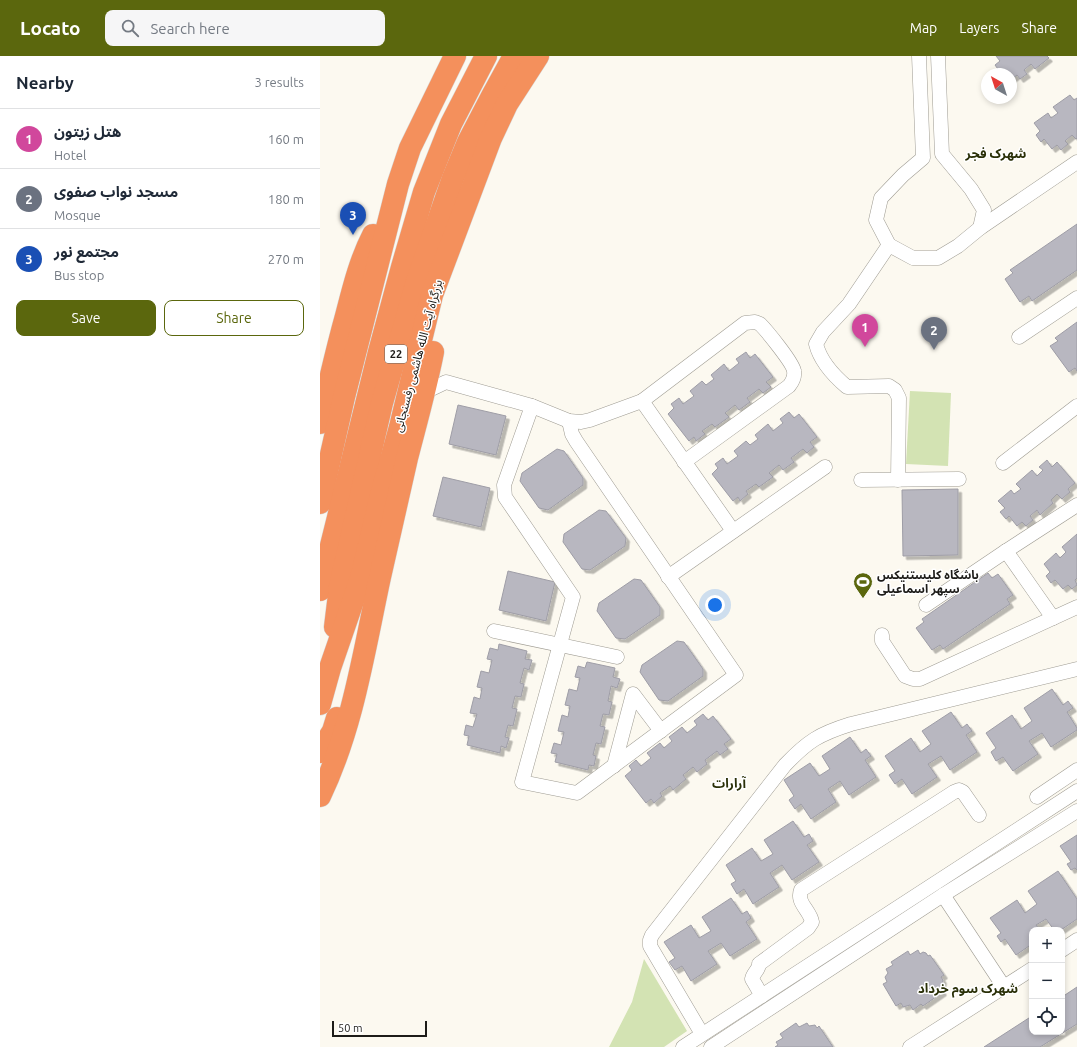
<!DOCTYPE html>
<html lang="en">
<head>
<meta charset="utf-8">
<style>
	:root { --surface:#fff; --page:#f6f6f7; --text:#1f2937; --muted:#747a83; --line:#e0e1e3; --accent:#5b670d }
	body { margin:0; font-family:Ubuntu,"Noto Sans Arabic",sans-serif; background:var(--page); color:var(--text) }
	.controls { position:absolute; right:12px; bottom:12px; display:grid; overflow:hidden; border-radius:8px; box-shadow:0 2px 6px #0003 }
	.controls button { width:36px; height:36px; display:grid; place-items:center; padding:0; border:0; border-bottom:1px solid var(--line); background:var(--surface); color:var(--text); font:20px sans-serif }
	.compass { position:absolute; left:661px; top:12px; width:36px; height:36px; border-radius:50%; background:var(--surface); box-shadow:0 2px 6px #0003; rotate:321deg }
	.scale { position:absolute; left:12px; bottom:10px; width:95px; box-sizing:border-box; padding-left:4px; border:2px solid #1d1c19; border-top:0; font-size:11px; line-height:14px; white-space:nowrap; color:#1d1c19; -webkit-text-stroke:3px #fff; paint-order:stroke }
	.you { position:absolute; left:395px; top:549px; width:14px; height:14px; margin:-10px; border:3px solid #fff; border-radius:50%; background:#1a73e8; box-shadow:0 0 0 6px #1a73e833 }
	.badge { display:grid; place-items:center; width:26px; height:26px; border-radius:50%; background:var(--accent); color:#fff; font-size:13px; font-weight:700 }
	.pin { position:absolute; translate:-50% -33px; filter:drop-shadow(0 1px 2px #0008) }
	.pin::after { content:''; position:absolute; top:21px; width:14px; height:12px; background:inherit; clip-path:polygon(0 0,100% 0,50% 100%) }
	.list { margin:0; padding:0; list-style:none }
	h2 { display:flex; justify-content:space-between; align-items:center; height:52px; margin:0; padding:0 16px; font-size:17px }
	h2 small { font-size:13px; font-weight:400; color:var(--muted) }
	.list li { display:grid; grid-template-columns:26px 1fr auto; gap:12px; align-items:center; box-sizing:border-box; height:60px; padding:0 16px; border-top:1px solid var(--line) }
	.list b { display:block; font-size:15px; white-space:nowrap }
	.list p { margin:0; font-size:13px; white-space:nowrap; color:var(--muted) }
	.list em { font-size:13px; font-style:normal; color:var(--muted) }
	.actions { display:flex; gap:8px; padding:12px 16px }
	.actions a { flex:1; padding:9px 0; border:1px solid var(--accent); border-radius:8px; text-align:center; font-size:14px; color:var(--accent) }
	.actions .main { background:var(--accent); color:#fff }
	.icon { flex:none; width:22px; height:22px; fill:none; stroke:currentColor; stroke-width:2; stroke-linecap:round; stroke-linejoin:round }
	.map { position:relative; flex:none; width:757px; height:991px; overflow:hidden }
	header { display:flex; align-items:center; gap:24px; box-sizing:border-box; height:56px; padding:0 20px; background:var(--accent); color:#fff }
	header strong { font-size:19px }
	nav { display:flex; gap:22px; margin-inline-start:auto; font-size:14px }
	.search { width:280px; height:36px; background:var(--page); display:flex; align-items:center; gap:10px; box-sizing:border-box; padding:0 14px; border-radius:8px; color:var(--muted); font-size:15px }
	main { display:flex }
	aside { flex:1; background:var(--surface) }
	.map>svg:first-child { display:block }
	.green { fill:#d3e3b3 }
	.building { fill:#b8b7c0; stroke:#9e9da6; filter:url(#shadow) }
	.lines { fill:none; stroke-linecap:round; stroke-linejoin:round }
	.street-casing { stroke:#9f9c93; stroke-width:15 }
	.highway-casing { stroke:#d6d6d6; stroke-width:23 }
	.street { stroke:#fff; stroke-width:14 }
	.highway { stroke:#f4905c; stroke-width:22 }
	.labels { text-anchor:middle; stroke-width:3; stroke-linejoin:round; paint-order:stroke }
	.shield { fill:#fff; stroke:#61605e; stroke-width:1 }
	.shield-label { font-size:11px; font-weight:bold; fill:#1d1c19 }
	.street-label { font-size:12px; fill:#1d1c19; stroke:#fff }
	.poi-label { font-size:12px; font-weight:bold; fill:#1d1c19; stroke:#fff; text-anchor:start }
	.neighbourhood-label { font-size:13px; font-weight:bold; fill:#2a3008; stroke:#fff }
</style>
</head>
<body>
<header>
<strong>Locato</strong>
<div class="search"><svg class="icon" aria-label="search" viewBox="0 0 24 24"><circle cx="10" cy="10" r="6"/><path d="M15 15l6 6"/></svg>Search here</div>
<nav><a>Map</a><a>Layers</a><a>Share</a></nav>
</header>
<main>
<aside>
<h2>Nearby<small>3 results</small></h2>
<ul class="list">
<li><span class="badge" style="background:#d1479c">1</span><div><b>هتل زیتون</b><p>Hotel</p></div><em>160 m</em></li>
<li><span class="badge" style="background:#6b7280">2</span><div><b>مسجد نواب صفوی</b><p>Mosque</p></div><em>180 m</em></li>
<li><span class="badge" style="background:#1a4fb4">3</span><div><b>مجتمع نور</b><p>Bus stop</p></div><em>270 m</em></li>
</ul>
<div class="actions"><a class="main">Save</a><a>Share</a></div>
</aside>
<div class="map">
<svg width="757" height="991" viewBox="0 0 757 991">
	<defs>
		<filter id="shadow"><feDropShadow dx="3.5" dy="3.5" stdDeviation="0" flood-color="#0004"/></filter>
	</defs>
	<rect width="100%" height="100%" fill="#fcf9f0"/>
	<g class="green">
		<polygon points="590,335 631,337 628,410 586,408"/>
		<polygon points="324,903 367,975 344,991 289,991 312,946"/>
	</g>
	<g class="building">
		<polygon points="676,0 727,0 729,2 715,13 711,8 704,14 707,18 700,23 697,19 692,23 691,18 688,18 684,13 680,16 675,9 680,5"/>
		<polygon points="750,39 754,44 757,42 757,82 756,83 752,79 745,85 748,88 741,94 737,89 732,93 724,83 721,86 716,79 720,75 714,67 728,57 731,62 738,57 733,51"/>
		<polygon points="757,168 757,214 712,245 709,240 700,246 685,223 693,217 690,214"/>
		<polygon points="757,266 757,315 755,312 749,316 730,290 738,285 735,282"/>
		<polygon points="426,296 430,302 435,298 453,321 446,326 451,331 443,337 439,333 427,342 430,346 419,354 415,349 405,357 409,361 395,371 392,368 382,375 385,378 376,385 374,381 369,385 348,358 354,352 351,348 359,342 363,348 374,340 370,335 382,325 386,329 394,323 391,319 404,308 409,315 419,307 416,303"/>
		<polygon points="138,349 186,360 176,399 129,388"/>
		<polygon points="469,356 474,362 479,358 497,381 490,386 494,391 487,397 483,393 471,402 474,406 463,414 459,409 449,417 453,421 439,431 436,428 426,435 428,438 420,445 418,441 413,445 392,418 398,412 395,408 403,402 407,408 418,400 414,395 426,385 430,389 438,383 435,379 448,368 453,375 463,367 460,363"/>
		<polygon points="237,393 244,395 263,422 263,429 228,454 219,452 200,425 202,417"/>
		<polygon points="727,404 732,411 737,406 755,427 748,433 750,436 742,443 737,438 731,444 733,447 720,459 717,454 710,460 713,464 706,470 702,466 697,470 689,460 686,463 680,456 685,452 678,445 691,434 694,438 701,433 696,428 712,414 717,420 723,414 719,411"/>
		<polygon points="123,421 170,432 161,471 113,460"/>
		<polygon points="638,433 638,499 583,500 582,434"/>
		<polygon points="279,454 286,455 306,482 305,490 270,514 262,513 243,486 244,478"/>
		<polygon points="757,478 757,522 755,524 757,529 752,533 748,529 743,533 735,524 731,527 726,520 730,516 724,508 736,497 740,502 746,496 742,491"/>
		<polygon points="188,515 235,526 226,565 179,554"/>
		<polygon points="668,517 672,522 678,518 693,539 687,543 690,548 623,593 620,589 612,594 596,572 604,566 602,563"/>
		<polygon points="314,523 321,524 340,551 340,559 305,583 296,582 277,555 279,547"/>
		<polygon points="357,585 364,586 383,613 383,620 348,645 339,644 320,616 322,609"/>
		<polygon points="179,588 207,595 205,603 212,604 209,614 204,612 200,627 204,628 201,641 195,640 192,652 197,653 193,670 188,669 185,681 189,682 186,692 181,690 180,697 147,689 149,680 144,679 146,669 153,671 157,658 150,657 154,641 160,643 162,632 157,631 161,615 169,617 172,604 167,603 170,592 178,594"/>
		<polygon points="267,606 295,612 293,621 300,623 297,632 291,630 288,645 292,646 289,659 283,658 280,670 285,671 281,688 276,687 273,699 276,700 274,710 269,709 268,714 235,706 237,698 231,697 234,687 241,689 244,676 238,675 242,659 248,661 250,650 245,649 249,633 257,635 260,622 255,621 258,610 265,612"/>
		<polygon points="732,633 743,649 748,645 753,652 747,656 757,672 757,674 731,691 722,677 709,685 718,698 693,715 683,701 676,705 671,696 676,692 666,677 692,659 701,673 712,665 704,652"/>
		<polygon points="631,656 642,672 647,668 652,675 646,679 657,696 630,714 621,700 608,708 617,721 592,738 582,723 575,728 569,719 575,715 565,700 591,682 600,696 611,688 602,675"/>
		<polygon points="383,658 388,664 393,660 411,683 404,688 408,693 400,699 397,695 385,704 387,708 377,716 373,711 363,719 366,723 353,734 350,730 340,737 342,740 334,747 331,743 326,747 305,720 312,714 309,710 316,704 321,710 331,702 327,697 340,687 344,692 352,685 349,681 362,671 367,677 377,669 374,665"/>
		<polygon points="530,681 541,697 546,693 551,700 545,704 556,721 529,739 520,725 508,733 516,746 491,763 481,748 475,753 469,744 474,740 464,724 490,707 499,720 510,713 502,700"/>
		<polygon points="473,765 484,781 489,778 493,785 487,789 499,806 472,824 462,809 450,817 459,831 433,848 424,833 417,838 411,828 416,825 406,809 432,792 441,805 453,798 444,784"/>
		<polygon points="757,779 757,814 755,812 751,814 747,808 751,806 740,790"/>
		<polygon points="738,815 757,843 757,863 741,874 734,874 726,863 716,869 720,874 712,874 712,888 696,899 685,883 681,886 677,880 681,877 670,862 697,844 705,857 717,848 708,835"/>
		<polygon points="411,842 422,858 427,855 431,862 426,866 437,883 410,900 401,887 388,895 397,908 371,925 362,910 355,914 349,906 355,902 344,886 371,869 379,882 391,875 382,861"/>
		<polygon points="598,894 600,898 603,896 606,897 608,900 610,899 624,919 621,921 623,924 622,930 620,931 623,936 603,950 601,948 593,954 590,949 583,951 581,947 576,950 563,928 567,926 565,921 568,917 566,913 573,909 571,906 588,895 590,899"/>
		<polygon points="757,931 757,968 720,991 664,991 712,960 712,976 742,976 742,941"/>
		<polygon points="476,967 479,971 487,967 489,970 495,969 497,972 499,970 513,991 455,991 458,989 456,986 463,982 460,978"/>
	</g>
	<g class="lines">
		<defs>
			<g id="street">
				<polyline points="599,0 603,102 583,119 561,142 556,164 569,189 593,202 618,202 638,190 660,172 757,106"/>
				<polyline points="618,0 622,98 651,133 664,154 660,172"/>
				<path d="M569,189L529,248L503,276L496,288C500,304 514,320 527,331L569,330L575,334L579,342L578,424"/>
				<polyline points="699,281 757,242"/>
				<path d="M105,336L126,326L212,350L249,365L261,366L270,364L322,345L425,267L435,266L440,268C447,275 473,307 474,315C475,321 473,325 469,330L364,406"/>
				<polyline points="322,345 413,475"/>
				<polyline points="212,350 184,429 185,441 253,541 202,726 257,737 416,619 256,385 252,378 249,365"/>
				<polyline points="683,407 757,350"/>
				<polyline points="541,424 639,423"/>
				<polyline points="348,521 505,411"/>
				<polyline points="606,549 686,495"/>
				<polyline points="733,562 686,495 757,449"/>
				<polyline points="174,575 297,601"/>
				<polyline points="562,579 562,585 585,620 593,623 600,623 757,551"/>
				<polyline points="294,710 313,638 341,675"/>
				<polyline points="717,741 757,714"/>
				<polyline points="623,839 684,931"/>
				<polyline points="742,894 757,884"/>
				<path d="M442,940L432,923C433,917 439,914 439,908L488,872L492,866C490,854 476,847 481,834L634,736L639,734L643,736L659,759"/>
				<path d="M382,978L330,890V884L332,879L465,709C488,685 499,678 531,668L757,613"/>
				<polyline points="363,991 757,735"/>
				<polyline points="391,991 623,839 757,755"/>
				<polyline points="590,991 712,913"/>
			</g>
			<g id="highway">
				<path d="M0,367C8,331 16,296 26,260C33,233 40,204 53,179"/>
				<polyline points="0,447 24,341 78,128 90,92 135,0"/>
				<polyline points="0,534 59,296 82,211 104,136 131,68 166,0"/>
				<polyline points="15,571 20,530 50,399 62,347 97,225 133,122 148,86 172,40 194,0"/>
				<polyline points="0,648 10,612 41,522 61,439 80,371 112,239 171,82 187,48 218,0"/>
				<polyline points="0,696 13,675 17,662"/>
				<path d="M0,740C33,671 44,595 60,521C69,481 78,442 87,402C96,367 106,332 113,296"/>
			</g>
		</defs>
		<use href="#street" class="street-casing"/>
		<use href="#highway" class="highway-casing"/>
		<use href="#street" class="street"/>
		<use href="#highway" class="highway"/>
	</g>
	<defs>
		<symbol id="stadium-pin" viewBox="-11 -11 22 30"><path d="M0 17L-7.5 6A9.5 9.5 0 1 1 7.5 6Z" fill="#5b670d" stroke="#fff"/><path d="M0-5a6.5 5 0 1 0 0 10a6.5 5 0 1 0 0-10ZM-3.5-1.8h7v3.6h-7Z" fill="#fff"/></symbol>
	</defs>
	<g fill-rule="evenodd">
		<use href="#stadium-pin" x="532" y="515" width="22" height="30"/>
	</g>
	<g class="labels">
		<rect class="shield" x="65" y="289" width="22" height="18" rx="3"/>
		<g class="shield-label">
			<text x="76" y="302">22</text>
		</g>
		<g class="street-label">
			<text transform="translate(98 300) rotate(-75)" y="4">بزرگراه آیت الله هاشمی رفسنجانی</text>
		</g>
		<g class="poi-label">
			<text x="557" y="523">باشگاه کلیستنیکس<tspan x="557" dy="14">سپهر اسماعیلی</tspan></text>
		</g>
		<g class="neighbourhood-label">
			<text x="676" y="102">شهرک فجر</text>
			<text x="409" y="732">آرارات</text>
			<text x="648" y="937">شهرک سوم خرداد</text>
		</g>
	</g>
</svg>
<div class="controls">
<button>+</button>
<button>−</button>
<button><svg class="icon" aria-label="locate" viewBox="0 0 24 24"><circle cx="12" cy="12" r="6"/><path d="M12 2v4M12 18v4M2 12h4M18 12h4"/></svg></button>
</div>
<svg class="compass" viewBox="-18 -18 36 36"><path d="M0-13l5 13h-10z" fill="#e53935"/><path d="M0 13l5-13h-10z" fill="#747a83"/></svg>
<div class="scale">50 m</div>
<div class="you"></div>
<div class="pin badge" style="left:545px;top:291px;background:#d1479c">1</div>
<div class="pin badge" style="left:614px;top:294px;background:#6b7280">2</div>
<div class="pin badge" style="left:33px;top:179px;background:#1a4fb4">3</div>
</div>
</main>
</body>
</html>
